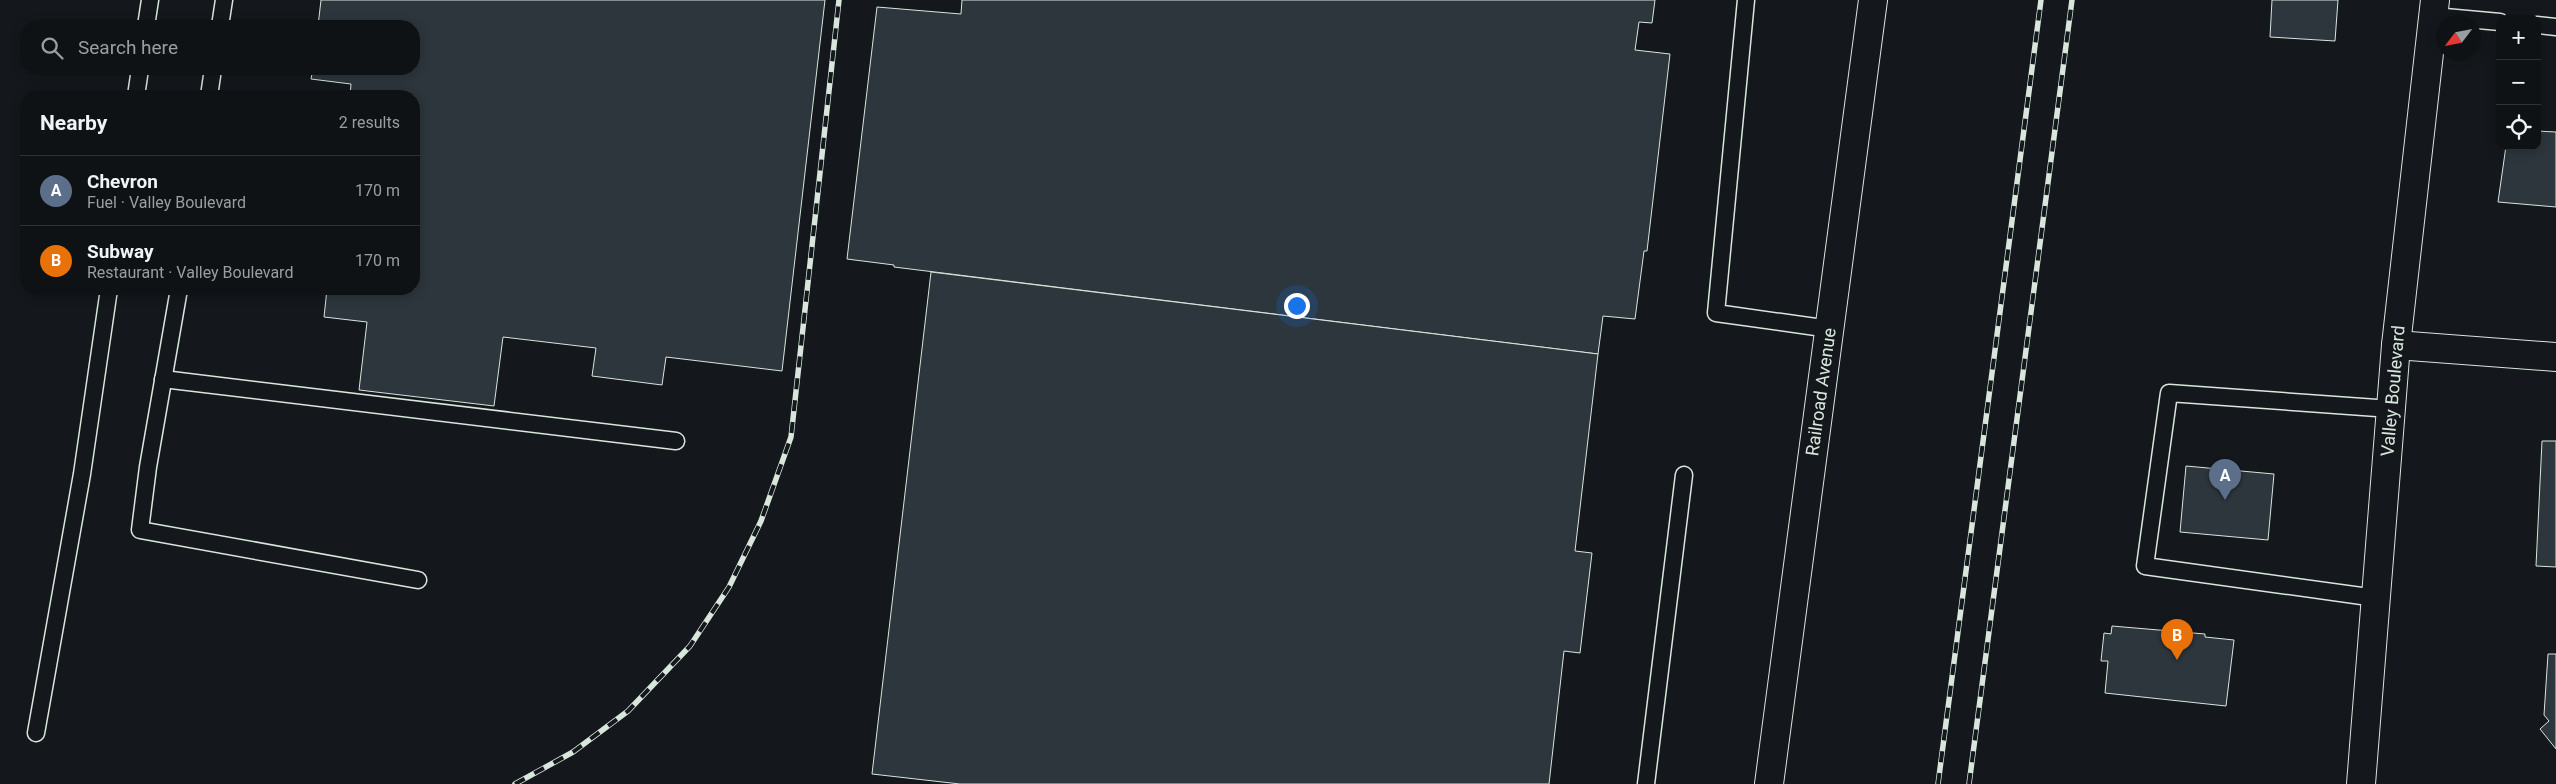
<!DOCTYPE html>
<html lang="en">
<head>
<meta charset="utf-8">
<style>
	:root { --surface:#0f1215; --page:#1d2022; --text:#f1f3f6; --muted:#9b9ea0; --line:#2f3234; --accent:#2563eb }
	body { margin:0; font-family:Roboto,sans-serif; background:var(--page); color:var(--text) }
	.controls { position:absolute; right:15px; top:15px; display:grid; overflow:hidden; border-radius:10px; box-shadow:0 2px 12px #0003 }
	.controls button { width:45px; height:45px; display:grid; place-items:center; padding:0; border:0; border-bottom:1px solid var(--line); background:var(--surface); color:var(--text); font:25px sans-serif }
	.compass { position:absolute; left:2436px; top:15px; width:45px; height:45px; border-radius:50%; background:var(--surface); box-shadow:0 2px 12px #0003; rotate:238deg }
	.you { position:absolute; left:1296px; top:305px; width:18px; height:18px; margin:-12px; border:4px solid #fff; border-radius:50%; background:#1a73e8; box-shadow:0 0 0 8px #1a73e833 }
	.badge { display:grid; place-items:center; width:32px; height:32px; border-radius:50%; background:var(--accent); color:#fff; font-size:16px; font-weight:700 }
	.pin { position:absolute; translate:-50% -41px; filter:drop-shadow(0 1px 2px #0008) }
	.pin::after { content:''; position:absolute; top:26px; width:18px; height:15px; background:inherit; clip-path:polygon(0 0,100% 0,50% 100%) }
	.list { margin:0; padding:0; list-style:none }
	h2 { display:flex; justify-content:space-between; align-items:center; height:65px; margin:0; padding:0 20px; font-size:21px }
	h2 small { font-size:16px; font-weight:400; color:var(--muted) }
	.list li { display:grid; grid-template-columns:32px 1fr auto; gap:15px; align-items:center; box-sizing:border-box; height:70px; padding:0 20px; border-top:1px solid var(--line) }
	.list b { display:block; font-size:19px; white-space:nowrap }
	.list p { margin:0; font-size:16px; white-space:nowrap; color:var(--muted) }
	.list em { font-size:16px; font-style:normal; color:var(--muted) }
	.icon { flex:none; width:28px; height:28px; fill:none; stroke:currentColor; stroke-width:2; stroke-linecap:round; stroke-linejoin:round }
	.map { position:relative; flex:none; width:2556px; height:784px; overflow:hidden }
	.search { position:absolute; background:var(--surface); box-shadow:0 2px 12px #0003; left:20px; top:20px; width:400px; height:55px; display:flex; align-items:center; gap:12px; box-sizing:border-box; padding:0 18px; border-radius:20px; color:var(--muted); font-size:19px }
	.panel { position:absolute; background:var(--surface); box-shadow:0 2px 12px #0003; left:20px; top:90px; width:400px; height:205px; border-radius:20px }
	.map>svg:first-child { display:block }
	.building { fill:#2c363c; stroke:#d8e6dc }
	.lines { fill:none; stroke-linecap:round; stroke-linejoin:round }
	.lane-casing { stroke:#d8e6dc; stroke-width:19 }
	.street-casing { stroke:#d8e6dc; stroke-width:30 }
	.primary-casing { stroke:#d8e6dc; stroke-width:30 }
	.lane { stroke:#14181c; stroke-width:16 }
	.street { stroke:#14181c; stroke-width:28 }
	.primary { stroke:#14181c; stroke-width:28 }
	.rail-casing { stroke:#d8e6dc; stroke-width:5.5 }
	.rail { stroke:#14181c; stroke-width:4; stroke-dasharray:11; stroke-linecap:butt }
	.labels { text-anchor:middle; stroke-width:4; stroke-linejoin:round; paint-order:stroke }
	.street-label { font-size:18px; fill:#d8e6dc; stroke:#14181c }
</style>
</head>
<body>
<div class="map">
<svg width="2556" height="784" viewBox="0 0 2556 784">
	<rect width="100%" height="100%" fill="#14181c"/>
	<g class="building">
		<polygon points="321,0 825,0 782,371 666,357 662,385 592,376 596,348 503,337 494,406 359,390 367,322 324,317 327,289 414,289 414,96 350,96 351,84 311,79 313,69 414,69 414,26 318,26"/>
		<polygon points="962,0 1655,0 1652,23 1639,22 1635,50 1670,54 1647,251 1644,251 1635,319 1603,316 1598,354 894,267 894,265 847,259 877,7 961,14"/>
		<polygon points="2272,0 2338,0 2335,41 2270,37"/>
		<polygon points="2537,131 2556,132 2556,207 2498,202 2506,146 2537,146"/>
		<polygon points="931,272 1598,354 1575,551 1592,553 1580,653 1564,651 1549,784 960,784 872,774"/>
		<polygon points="2542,441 2556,441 2556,567 2536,566"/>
		<polygon points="2186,466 2274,474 2268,540 2180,532"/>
		<polygon points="2112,626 2205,634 2205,637 2234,640 2226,706 2105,693 2108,661 2101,661 2104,633 2111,634"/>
		<polygon points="2548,654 2556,654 2556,749 2540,729 2549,721 2544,715"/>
	</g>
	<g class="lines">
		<defs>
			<g id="lane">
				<polyline points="1746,0 1716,313 1830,329"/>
				<polyline points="2434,16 2500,22"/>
				<polyline points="2537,25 2556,27"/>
				<polyline points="146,26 150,0"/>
				<polyline points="220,26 224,0"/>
				<polyline points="136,96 140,69"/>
				<polyline points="209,96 213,69"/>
				<polyline points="179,289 148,467 140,530 418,580"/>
				<polyline points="163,379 676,441"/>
				<polyline points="2376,598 2145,566 2169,393 2391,409"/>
				<polyline points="36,733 82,474 109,289"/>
				<polyline points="1646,784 1684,475"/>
			</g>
			<g id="street">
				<polyline points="2396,345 2556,357"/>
				<polyline points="1769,784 1873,0"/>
			</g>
			<polyline id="primary" points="2361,784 2396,345 2435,0"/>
		</defs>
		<use href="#lane" class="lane-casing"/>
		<use href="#street" class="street-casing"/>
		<use href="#primary" class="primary-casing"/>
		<use href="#lane" class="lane"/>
		<use href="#street" class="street"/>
		<use href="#primary" class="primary"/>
		<defs>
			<g id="rail">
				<polyline points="515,784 573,752 628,711 690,646 729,587 761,521 791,437 839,0"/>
				<polyline points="1938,784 2041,0"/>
				<polyline points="1969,784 2072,0"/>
			</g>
		</defs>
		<use href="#rail" class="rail-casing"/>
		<use href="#rail" class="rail"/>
	</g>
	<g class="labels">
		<g class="street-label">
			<text transform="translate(2393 391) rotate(-85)" y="6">Valley Boulevard</text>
			<text transform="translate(1821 392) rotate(-82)" y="6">Railroad Avenue</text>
		</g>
	</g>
</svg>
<div class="controls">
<button>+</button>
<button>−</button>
<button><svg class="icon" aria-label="locate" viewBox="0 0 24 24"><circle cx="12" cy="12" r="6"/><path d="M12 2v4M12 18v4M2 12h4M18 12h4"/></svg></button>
</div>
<svg class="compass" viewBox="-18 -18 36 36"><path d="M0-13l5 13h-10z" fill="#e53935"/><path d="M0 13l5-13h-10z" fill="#9b9ea0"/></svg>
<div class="you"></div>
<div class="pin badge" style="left:2225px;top:500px;background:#5c6f8a">A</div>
<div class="pin badge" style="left:2177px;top:660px;background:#e8710a">B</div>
<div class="search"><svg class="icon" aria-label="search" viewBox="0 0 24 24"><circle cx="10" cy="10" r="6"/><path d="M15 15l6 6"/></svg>Search here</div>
<section class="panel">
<h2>Nearby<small>2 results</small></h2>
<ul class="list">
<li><span class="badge" style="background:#5c6f8a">A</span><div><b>Chevron</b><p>Fuel · Valley Boulevard</p></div><em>170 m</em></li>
<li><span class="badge" style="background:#e8710a">B</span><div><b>Subway</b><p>Restaurant · Valley Boulevard</p></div><em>170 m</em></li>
</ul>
</section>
</div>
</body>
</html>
